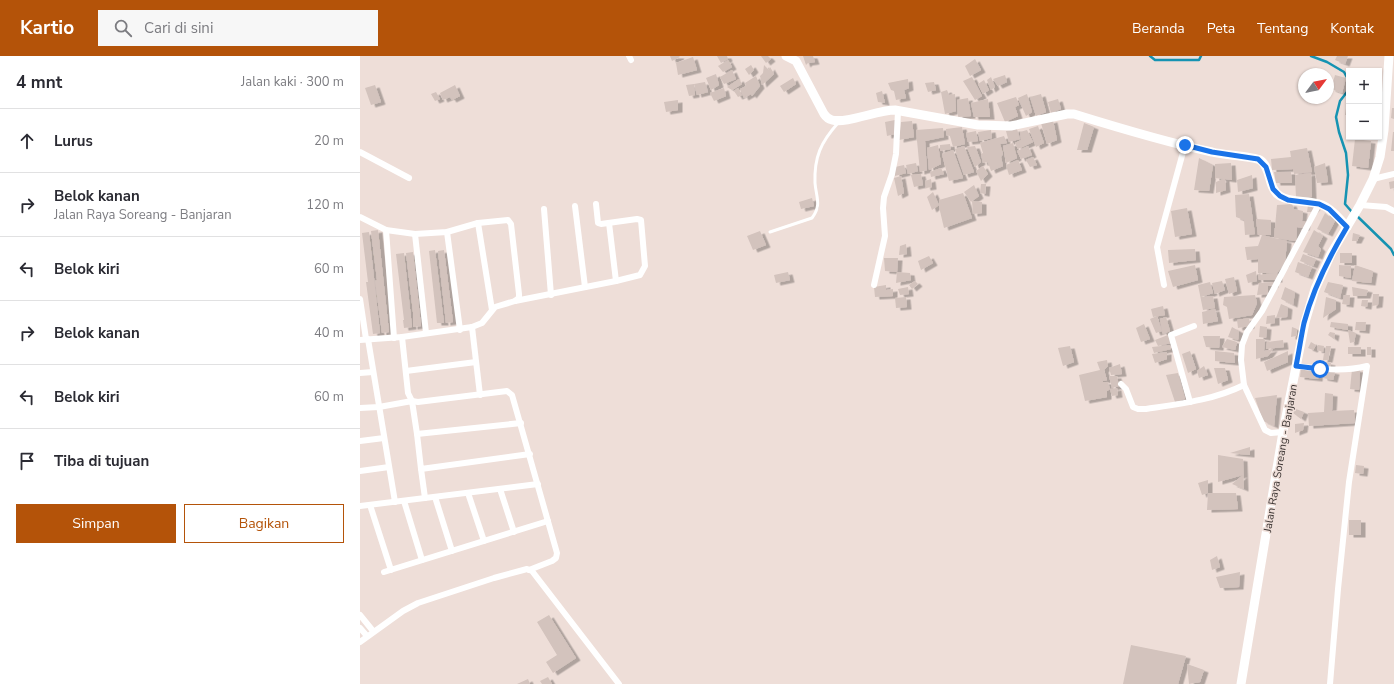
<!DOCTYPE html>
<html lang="id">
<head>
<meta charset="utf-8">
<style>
	:root { --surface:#fff; --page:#f7f7f7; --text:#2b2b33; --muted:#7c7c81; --line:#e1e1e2; --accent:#b45309 }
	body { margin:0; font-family:"Nunito Sans",sans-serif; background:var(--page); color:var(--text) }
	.controls { position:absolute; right:12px; top:12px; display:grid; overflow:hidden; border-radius:0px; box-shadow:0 1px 3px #0004 }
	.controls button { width:36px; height:36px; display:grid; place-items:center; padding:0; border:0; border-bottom:1px solid var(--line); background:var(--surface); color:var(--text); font:20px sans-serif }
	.compass { position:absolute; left:938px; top:12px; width:36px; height:36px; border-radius:50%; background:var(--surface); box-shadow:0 1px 3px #0004; rotate:58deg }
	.stop { position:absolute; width:12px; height:12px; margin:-9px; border:3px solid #1a73e8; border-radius:50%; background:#fff }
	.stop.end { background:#1a73e8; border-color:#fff; box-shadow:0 1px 4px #0008 }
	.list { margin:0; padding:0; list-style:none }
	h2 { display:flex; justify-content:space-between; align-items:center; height:52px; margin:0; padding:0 16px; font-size:17px }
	h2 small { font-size:13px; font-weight:400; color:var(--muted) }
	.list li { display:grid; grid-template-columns:26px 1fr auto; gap:12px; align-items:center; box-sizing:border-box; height:64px; padding:0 16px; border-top:1px solid var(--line) }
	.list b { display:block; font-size:15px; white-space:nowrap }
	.list p { margin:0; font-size:13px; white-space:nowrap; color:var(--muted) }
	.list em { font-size:13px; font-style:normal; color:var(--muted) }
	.actions { display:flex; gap:8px; padding:12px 16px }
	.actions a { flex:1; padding:9px 0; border:1px solid var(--accent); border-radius:0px; text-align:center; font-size:14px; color:var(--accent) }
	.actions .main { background:var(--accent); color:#fff }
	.icon { flex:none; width:22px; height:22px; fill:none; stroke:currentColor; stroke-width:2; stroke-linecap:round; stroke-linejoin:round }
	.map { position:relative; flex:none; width:1034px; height:628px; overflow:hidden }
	header { display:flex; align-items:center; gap:24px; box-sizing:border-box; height:56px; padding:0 20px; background:var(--accent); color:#fff }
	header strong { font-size:19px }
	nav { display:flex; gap:22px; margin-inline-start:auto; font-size:14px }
	.search { width:280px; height:36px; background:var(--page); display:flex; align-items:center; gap:10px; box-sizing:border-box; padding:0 14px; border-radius:0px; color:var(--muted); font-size:15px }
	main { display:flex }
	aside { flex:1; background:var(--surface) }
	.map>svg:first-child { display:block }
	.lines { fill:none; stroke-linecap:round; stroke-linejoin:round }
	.stream { stroke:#1593b2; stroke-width:2.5 }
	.building { fill:#d3c3bd; filter:url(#shadow) }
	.lane { stroke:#fff; stroke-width:3 }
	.street { stroke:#fff; stroke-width:6 }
	.secondary { stroke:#fff; stroke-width:9 }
	.route { stroke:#1a73e8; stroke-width:5 }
	.labels { text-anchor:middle; stroke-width:3; stroke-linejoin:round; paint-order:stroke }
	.street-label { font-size:11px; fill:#3b3432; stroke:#eeded8 }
</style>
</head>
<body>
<header>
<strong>Kartio</strong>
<div class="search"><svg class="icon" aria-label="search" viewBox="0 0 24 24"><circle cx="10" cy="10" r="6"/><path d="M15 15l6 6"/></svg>Cari di sini</div>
<nav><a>Beranda</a><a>Peta</a><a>Tentang</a><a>Kontak</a></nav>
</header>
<main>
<aside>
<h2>4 mnt<small>Jalan kaki · 300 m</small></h2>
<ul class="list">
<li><svg class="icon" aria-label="ahead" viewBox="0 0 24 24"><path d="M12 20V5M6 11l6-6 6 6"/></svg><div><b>Lurus</b></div><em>20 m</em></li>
<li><svg class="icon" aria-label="right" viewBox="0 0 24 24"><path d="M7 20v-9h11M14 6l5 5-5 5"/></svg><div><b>Belok kanan</b><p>Jalan Raya Soreang - Banjaran</p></div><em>120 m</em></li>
<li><svg class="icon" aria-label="left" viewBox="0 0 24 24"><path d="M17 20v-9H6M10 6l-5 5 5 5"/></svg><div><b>Belok kiri</b></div><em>60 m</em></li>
<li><svg class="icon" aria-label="right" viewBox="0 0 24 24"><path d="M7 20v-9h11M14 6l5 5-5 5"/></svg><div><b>Belok kanan</b></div><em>40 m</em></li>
<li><svg class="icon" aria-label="left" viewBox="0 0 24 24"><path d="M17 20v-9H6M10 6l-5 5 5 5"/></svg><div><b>Belok kiri</b></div><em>60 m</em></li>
<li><svg class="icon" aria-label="arrive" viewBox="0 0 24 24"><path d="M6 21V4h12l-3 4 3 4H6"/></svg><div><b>Tiba di tujuan</b></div></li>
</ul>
<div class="actions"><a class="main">Simpan</a><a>Bagikan</a></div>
</aside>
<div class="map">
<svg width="1034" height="628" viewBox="0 0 1034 628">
	<defs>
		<filter id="shadow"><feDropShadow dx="4.5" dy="2.5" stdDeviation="0" flood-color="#0004"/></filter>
	</defs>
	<rect width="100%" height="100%" fill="#eeded8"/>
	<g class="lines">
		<g class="stream">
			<polyline points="790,0 795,4 839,4 841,0"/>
			<polyline points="951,0 967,6 984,16 989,25"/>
			<polyline points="989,26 987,36 980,45 976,61 979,76 986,97 988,119 985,148 992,156"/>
			<polyline points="996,159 1031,193 1034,199"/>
		</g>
	</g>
	<g class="building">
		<polygon points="310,0 319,0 320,1 312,5"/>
		<polygon points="357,0 367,0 368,3 361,7"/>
		<polygon points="401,0 408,0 411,3 406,7"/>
		<polygon points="443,0 453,0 455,6 448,7 446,9"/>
		<polygon points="977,0 988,0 985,8 975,4"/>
		<polygon points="333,1 337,14 318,19 316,7"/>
		<polygon points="615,3 621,14 610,20 605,10"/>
		<polygon points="368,4 372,11 363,16 358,10"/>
		<polygon points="391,9 394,14 389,19 385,13"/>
		<polygon points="404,9 409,14 410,11 414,18 402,29 400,20 403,17"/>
		<polygon points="372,14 376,23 364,28 360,21"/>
		<polygon points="356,18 359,29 351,34 346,22"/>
		<polygon points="645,19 647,26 638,30 633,23"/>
		<polygon points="975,19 986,22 982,37 971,33"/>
		<polygon points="396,20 400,30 392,40 391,38 384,42 380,33 386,30 385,27"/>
		<polygon points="612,21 622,40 615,44 603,25"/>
		<polygon points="631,21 635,31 631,34 627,24"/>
		<polygon points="433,22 436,28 424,36 420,30"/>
		<polygon points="379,23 382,28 372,34 367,31"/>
		<polygon points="548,23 549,32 544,34 546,42 536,44 534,35 531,34 528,27"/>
		<polygon points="624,24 629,34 623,38 618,28"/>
		<polygon points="345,26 348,36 337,39 334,28"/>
		<polygon points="574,26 576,34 568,36 565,27"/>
		<polygon points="334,28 335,39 329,40 326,29"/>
		<polygon points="15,29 21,46 11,49 5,32"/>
		<polygon points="95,29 100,40 92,44 90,41 83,44 80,37"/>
		<polygon points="364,32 366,40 354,45 350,37"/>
		<polygon points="378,32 382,39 378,41 374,35"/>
		<polygon points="587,34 589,39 595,38 596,55 585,58 581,36"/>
		<polygon points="522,35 525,47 518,46 516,37"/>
		<polygon points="76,36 80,43 75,45 71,38"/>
		<polygon points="667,38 672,56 666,60 658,42"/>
		<polygon points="681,38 686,56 676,60 670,41"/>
		<polygon points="656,41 659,49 655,51 658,60 645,66 637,47"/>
		<polygon points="608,42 611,60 598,61 597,44"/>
		<polygon points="628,43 630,61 614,61 611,47"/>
		<polygon points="698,43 701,53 691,57 688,46"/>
		<polygon points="318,44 318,54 306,56 304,46"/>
		<polygon points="986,52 989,53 989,59 985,59"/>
		<polygon points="1032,52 1034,52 1034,63 1031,62"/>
		<polygon points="535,64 535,78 527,80 525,66"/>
		<polygon points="693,64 697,84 687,88 681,67"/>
		<polygon points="552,65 554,81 539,84 541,66"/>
		<polygon points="724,67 734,71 727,94 717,94"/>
		<polygon points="678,70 684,87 676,91 669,73"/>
		<polygon points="602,71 605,88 593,91 590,80 586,79 586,73"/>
		<polygon points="583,72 584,81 565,85 567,114 560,116 556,74"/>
		<polygon points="657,73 660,83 649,86 646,75"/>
		<polygon points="631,74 632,82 620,85 618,76"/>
		<polygon points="667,74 673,86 658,93 655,87 661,84 660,76"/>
		<polygon points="616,75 618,85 608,86 606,77"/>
		<polygon points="1033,76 1034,76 1034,95 1031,95"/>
		<polygon points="644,80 647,87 640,88 643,98 641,101 643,110 631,115 628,106 623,107 621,98 623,97 620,87"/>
		<polygon points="995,83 1011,85 1008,112 992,110"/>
		<polygon points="653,87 657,102 646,107 643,90"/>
		<polygon points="590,88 591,93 580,95 580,89"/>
		<polygon points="578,89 581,108 569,114 567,92"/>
		<polygon points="604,90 614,116 604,119 595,93"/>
		<polygon points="615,90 621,106 615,111 607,91"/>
		<polygon points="668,90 672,99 661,103 657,95"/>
		<polygon points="947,92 952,116 934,118 933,113 912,114 911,103 931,101 930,95"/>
		<polygon points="593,94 603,122 589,125 582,98"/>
		<polygon points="673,101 677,109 670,111 666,104"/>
		<polygon points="839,102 853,109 849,135 834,134"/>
		<polygon points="658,104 662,114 649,119 646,109"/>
		<polygon points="556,107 558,115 548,118 546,109"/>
		<polygon points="871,107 872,124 865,123 866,134 856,137 856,126 863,123 855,122 855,108"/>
		<polygon points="965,107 968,126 957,127 954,111"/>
		<polygon points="544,109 546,117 535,120 535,111"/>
		<polygon points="623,110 628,118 621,125 616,115"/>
		<polygon points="581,112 584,118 571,121 570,116"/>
		<polygon points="914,116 931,116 932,127 916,127"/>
		<polygon points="951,117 952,141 936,142 935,119"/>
		<polygon points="561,118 563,129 554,131 551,119"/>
		<polygon points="892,119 893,132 878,136 877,124"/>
		<polygon points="541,120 544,137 538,140 534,122"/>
		<polygon points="571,123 572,131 566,132 565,125"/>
		<polygon points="1034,125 1034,132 1030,133 1029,126"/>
		<polygon points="621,128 626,128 625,138 620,137"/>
		<polygon points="614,129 619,140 612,145 622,146 622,157 613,158 612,145 611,146 604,136"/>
		<polygon points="573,136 579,149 572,154 567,141"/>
		<polygon points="603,137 612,162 584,172 579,151 579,144"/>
		<polygon points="889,138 895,178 885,179 884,164 876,161 875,139"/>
		<polygon points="452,142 454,150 441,153 439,146"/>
		<polygon points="932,148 934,153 943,155 942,165 946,166 945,172 937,171 936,185 914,182 917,149"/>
		<polygon points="948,149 956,151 951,156 947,156"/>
		<polygon points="827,152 832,178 815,181 811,155"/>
		<polygon points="965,157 975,165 968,178 957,173"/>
		<polygon points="896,163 911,164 911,179 898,179"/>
		<polygon points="18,174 29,276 22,277 15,225 17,224 11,175"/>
		<polygon points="954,174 963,180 958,190 961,193 958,201 943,196"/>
		<polygon points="400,175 406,189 393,194 387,180"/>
		<polygon points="9,176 20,277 13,278 6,226 8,226 2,177"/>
		<polygon points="993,177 1000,179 997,185 992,185"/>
		<polygon points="902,179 927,185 925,207 917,217 918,224 899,224 898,219 914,217 898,217 898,203 887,204 885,191 898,190"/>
		<polygon points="546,188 547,198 539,199 540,190"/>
		<polygon points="835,193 836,204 809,207 808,194"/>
		<polygon points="75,194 84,267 77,267 69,195"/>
		<polygon points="84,194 93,266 86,267 78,195"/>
		<polygon points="53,196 61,270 53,271 53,256 46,197"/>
		<polygon points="44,197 52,271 44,272 43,264 44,264 36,198"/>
		<rect x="980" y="197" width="12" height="10"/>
		<polygon points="943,198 956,203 953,210 940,205"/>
		<polygon points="569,200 573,207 561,214 558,205"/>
		<polygon points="524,202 538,202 537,216 550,217 551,224 536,227 537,216 525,215"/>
		<polygon points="938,206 952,211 948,221 935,216"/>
		<polygon points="835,209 838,224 813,231 808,215"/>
		<polygon points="979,209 991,210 991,222 979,220"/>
		<polygon points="995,209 1013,215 1011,227 992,225"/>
		<polygon points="896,215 897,225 888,227 886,219"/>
		<polygon points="428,216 430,224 416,227 414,219"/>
		<polygon points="874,221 877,235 869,238 865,223"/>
		<polygon points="555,225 558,228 552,233 549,229"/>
		<polygon points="862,225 865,234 855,238 852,227"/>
		<polygon points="850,226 853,237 841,241 853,240 855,252 843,254 838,229"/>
		<polygon points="914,226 914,229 908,230 908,238 897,239 899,227"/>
		<polygon points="968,226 983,229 980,242 964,236"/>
		<polygon points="526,229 526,234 533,233 533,240 515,241 514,231"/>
		<polygon points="548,231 549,238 540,239 538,233"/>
		<polygon points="925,231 935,236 933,249 921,243"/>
		<polygon points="992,231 1008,234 1006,240 993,240"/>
		<polygon points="1013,238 1019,238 1018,249 1012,250"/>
		<polygon points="895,239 897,247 892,259 869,263 867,251 863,249 864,241"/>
		<polygon points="984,239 990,239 989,249 982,248"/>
		<polygon points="546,241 547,251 536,252 535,242"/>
		<polygon points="966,241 976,244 976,253 963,262"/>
		<polygon points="1002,244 1008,244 1007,251 1001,250"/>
		<polygon points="921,248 928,251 927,261 916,262"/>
		<polygon points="803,250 805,259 793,261 791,253"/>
		<polygon points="855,253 858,265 843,268 842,256"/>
		<polygon points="915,259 915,267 906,268 907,260"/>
		<polygon points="797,260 802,275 800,263 806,261 810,275 803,278 802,275 796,277 790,263"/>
		<polygon points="889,262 890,270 878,272 877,264"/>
		<polygon points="971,266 988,268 988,274 970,271"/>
		<polygon points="996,266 1006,266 1005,275 995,274"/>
		<polygon points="784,268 790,283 781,286 776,272"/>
		<polygon points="900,270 907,271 906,282 899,281"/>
		<polygon points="872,271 879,275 878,284 868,281"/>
		<polygon points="932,271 937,273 936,280 931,281"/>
		<polygon points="988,274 996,277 994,286 990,287"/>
		<polygon points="970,276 975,277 974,283 968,279"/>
		<polygon points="808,279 811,287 798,290 795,284"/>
		<polygon points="843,280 860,280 859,292 846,291"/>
		<polygon points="867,283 877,286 875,294 862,291"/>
		<polygon points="896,283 905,283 904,295 913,293 908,300 896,303"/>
		<polygon points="923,284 924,291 906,293 907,286"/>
		<polygon points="951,286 956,289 953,294 948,292"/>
		<polygon points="810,289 811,293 794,297 792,291"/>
		<polygon points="958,289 964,290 963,296 957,294"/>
		<polygon points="710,290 714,306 703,310 698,292"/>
		<polygon points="966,290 971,290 968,304 963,304 964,297 969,298 965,297"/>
		<rect x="988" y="291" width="13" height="7"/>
		<rect x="1007" y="291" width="4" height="8"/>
		<polygon points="830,295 836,313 828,317 822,298"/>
		<polygon points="855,295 874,297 875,307 855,305"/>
		<polygon points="928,295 928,306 907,315 904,306"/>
		<polygon points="807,296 807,303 795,307 792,298"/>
		<polygon points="747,304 748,310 744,314 747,324 743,325 741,319 743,326 748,326 750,333 747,335 747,341 725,345 719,319 740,314 737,306"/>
		<polygon points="959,305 971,307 970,312 958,310"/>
		<polygon points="760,308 762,318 751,319 749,312"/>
		<polygon points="844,310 848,319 839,322 837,315"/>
		<polygon points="854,312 865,312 868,324 858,328"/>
		<polygon points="941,312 959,314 958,323 940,321"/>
		<polygon points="992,313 1000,314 999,334 990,333"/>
		<polygon points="964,314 975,316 973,324 963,322"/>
		<polygon points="818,317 825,343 815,346 806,319"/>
		<polygon points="749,320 757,320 759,330 752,332"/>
		<polygon points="757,332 758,339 752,340 750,333"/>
		<polygon points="965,337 973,338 972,355 994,354 995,367 949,370 948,357 964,356"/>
		<polygon points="917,339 914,370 903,365 895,342"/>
		<polygon points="936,353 944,356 941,363 933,357"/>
		<polygon points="944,367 943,374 935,377 935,368"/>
		<polygon points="890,391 890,399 870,397"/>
		<polygon points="858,399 883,403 884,433 872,428 883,419 858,426"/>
		<polygon points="996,409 1004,410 1003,418 995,417"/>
		<polygon points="848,424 848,437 876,437 878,453 847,454 848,437 842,439 838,427"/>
		<rect x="989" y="464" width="12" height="15"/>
		<polygon points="857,500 860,511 852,514 850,504"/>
		<polygon points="880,516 879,531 860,532 856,521"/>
		<polygon points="189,559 216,602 193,617 186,606 197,599 177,566"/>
		<polygon points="771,589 826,600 818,628 763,628"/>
		<polygon points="827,608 844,614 840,626 829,628"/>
		<polygon points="188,621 192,628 182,628 180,625"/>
		<polygon points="168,623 170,628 157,628"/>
	</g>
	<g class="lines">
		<path class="lane" d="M410,176L452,162C462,149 456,141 455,127C454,101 461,86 478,67"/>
		<g class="street">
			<polyline points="269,0 271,4"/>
			<polyline points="0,96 49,122"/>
			<polyline points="1013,123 1034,118"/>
			<polyline points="1000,149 1026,151 1034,155"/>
			<polyline points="215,150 225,231"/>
			<polyline points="184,153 191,239"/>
			<polyline points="0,161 26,174 55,178 87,176 118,167 148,164 151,168 159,238 159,242 155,245 135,251 122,267 112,271 42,281 0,284"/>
			<polyline points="118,167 132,254"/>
			<polyline points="249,167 256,225"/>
			<polyline points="26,174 34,282"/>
			<polyline points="87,176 100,274"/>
			<polyline points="55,178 66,277"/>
			<polyline points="514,229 525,180 523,152 524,141 532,118 536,98 538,55"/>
			<polyline points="804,229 797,191 825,89"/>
			<polyline points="0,243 6,283"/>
			<polyline points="155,245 256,225 280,219 285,210 281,164 277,163 241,168 238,167 236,148"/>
			<polyline points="112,271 120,339"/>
			<polyline points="42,281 48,337 52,345 58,346 147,335 152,339 197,497 196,502 192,505 169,514"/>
			<polyline points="8,283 35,446"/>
			<path d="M936,310C959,313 984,316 1007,310L989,426L978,533L970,628"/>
			<polyline points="46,315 116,306"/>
			<polyline points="0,317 13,316"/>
			<path d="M761,328L766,333L773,351L778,353H786C819,348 854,344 884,329L881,304L882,289L887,276L902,255L959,148"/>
			<polyline points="884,329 905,374 911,377 923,376"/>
			<polyline points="830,346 811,279 834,270"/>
			<polyline points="0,352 19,351 52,345 57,378"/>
			<polyline points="161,367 57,378 61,413 170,398"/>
			<polyline points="0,385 24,382"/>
			<polyline points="61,413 65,442"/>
			<polyline points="0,415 29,411"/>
			<polyline points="140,433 154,476"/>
			<polyline points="108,437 124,485"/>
			<polyline points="75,441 92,495"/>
			<polyline points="44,445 62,504"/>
			<polyline points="10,449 31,514"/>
			<polyline points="0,450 178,428"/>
			<polyline points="24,516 188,465"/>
			<polyline points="0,559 13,575"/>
			<polyline points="0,572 7,580"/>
			<polyline points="0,586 43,555 58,547 134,522 167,513 172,515 259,628"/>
		</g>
		<g class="secondary">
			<path d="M426,0L436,5L464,58C466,61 468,63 472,64C486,68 518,54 535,54L618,69L651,70L707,58H714C759,72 805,86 852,96C862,99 892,100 900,104C912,112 907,132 920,140C931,147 947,144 959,148C970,151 979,162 987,171"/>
			<polyline points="881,628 923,376 945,266 955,233 972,196 1000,149 1013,123 1020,101 1024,74 1029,0"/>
		</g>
	</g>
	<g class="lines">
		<path class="route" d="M825,89L852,96L898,103L906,111L913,133L920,140L928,144L959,148L969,153L987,171C969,201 953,233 944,267C941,281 939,296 936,310L960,313"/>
	</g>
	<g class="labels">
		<g class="street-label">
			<text transform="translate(920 402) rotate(-80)" y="4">Jalan Raya Soreang - Banjaran</text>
		</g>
	</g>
</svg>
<div class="controls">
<button>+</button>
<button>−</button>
</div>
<svg class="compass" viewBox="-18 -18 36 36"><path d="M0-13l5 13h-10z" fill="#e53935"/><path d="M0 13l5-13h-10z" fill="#7c7c81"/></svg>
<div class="stop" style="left:960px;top:313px"></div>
<div class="stop end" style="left:825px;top:89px"></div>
</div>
</main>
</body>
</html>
